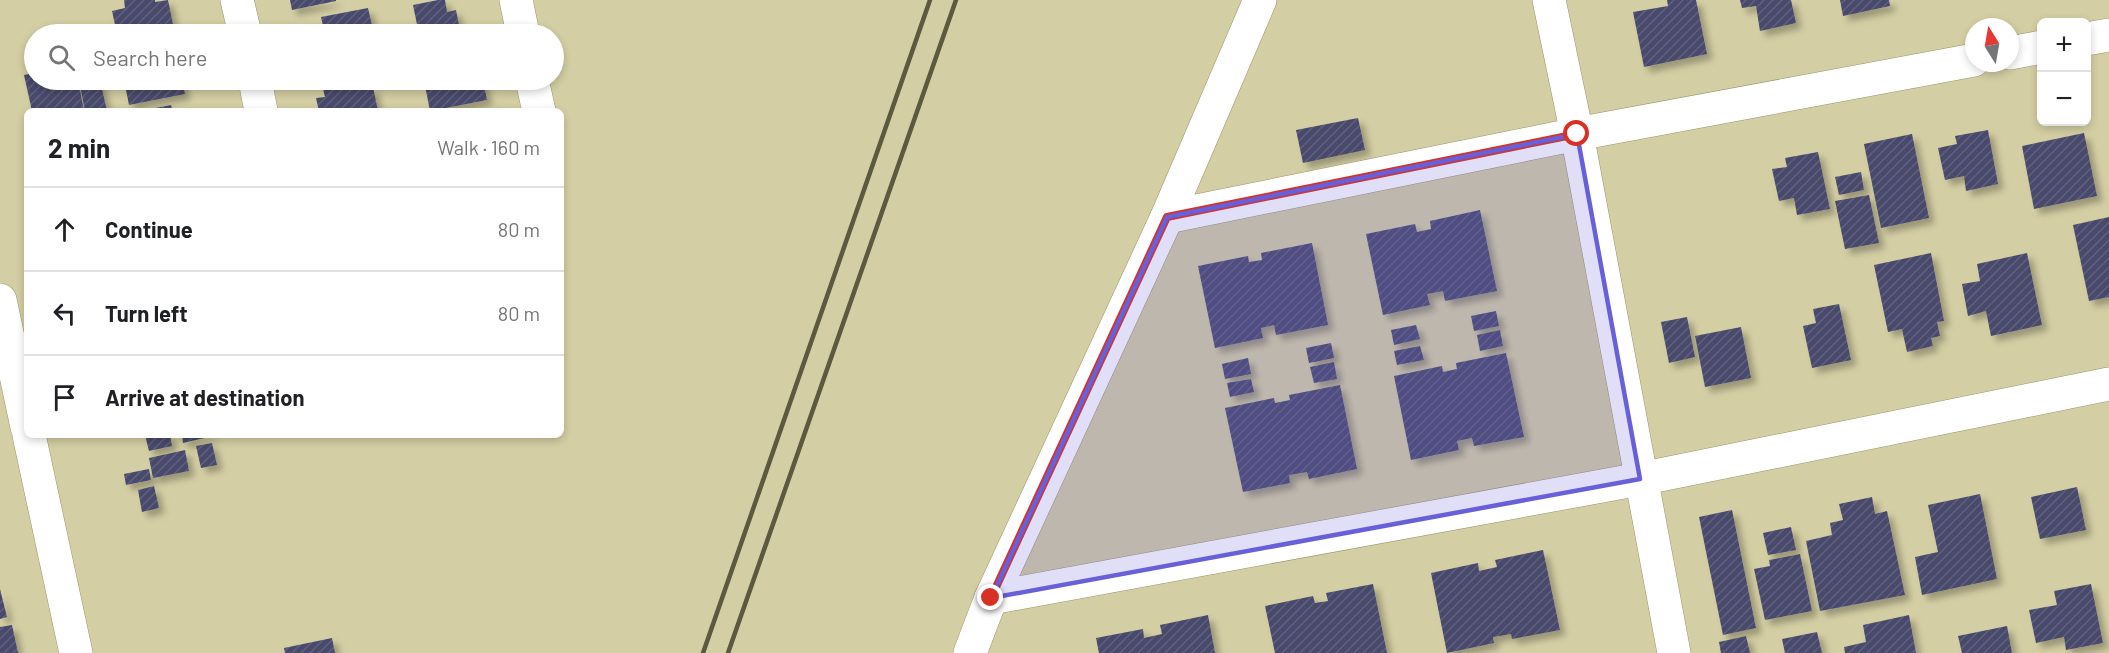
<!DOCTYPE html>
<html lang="en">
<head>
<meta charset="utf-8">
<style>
	:root { --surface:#fff; --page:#f2f2f2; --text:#202124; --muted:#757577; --line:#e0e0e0 }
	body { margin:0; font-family:Barlow,sans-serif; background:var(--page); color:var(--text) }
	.controls { position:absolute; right:18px; top:18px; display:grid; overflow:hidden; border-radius:9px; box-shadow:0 3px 9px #0003 }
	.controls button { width:54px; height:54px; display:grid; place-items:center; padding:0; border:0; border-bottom:2px solid var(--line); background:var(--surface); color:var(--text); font:30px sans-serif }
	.compass { position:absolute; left:1965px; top:18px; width:54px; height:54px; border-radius:50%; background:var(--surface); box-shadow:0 3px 9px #0003; rotate:349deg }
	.stop { position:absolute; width:18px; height:18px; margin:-14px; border:4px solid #d93025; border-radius:50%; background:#fff }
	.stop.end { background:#d93025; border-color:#fff; box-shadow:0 2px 6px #0008 }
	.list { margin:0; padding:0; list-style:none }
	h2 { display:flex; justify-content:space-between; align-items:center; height:78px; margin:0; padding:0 24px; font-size:26px }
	h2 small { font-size:20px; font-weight:400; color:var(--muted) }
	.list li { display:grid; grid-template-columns:39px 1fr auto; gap:18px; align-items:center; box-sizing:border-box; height:84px; padding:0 24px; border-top:2px solid var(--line) }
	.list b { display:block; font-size:22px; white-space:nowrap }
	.list em { font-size:20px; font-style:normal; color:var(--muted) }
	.icon { flex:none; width:33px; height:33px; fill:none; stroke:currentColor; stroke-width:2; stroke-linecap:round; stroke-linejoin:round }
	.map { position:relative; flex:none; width:2109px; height:653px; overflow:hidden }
	.search { position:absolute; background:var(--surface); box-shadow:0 3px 9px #0003; left:24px; top:24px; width:540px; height:66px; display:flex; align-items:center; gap:15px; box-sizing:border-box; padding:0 21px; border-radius:33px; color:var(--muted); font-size:22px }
	.panel { position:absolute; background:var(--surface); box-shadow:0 3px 9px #0003; left:24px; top:108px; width:540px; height:330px; border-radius:9px }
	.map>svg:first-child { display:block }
	.building { fill:url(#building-hatch); filter:url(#shadow) }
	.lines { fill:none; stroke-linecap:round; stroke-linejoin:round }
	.minor-casing { stroke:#9b956d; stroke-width:34 }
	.minor { stroke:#fff; stroke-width:33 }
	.rail { stroke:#5d5940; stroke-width:4.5 }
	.route { stroke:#d93025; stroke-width:8 }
	.marked { fill:#6760d9; fill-opacity:0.2; stroke:#6760d9; stroke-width:4.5; stroke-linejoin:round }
</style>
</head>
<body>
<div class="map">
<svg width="2109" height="653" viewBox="0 0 2109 653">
	<defs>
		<pattern id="building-hatch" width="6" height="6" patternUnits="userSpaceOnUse" patternTransform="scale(1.5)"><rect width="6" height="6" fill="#484a6c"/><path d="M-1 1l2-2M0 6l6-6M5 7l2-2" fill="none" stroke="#5f617b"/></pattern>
		<filter id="shadow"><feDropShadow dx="5.5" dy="5.5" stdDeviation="3" flood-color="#0004"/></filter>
	</defs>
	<rect width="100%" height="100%" fill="#d3cea3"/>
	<g class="building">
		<polygon points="124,0 155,0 155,2 168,0 175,34 117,34 112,11 125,8"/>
		<polygon points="290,0 336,0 336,1 292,10"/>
		<polygon points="438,0 445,0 447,12 456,10 460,30 451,32 452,34 419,34 413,5"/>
		<polygon points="1667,0 1696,0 1707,54 1644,67 1633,12 1668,6"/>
		<polygon points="1740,0 1791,0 1796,23 1760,31 1756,6 1742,8"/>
		<polygon points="1840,0 1889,0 1890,6 1843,16"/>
		<polygon points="368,8 374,34 316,34 316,31 324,30 321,17"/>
		<polygon points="34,73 34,80 78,80 84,111 32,111 24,75"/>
		<polygon points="79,80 100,80 107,111 85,111"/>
		<polygon points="124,80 182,80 185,94 129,105"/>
		<polygon points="328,80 357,80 359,90 373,87 378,111 319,111 316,98 325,97 321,81"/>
		<polygon points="424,80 483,80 487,100 430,111"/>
		<polygon points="171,105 173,111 145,111 145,110"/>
		<polygon points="1358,118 1365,150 1303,163 1296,130"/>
		<polygon points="1988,130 1998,184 1966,191 1964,176 1945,180 1938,148 1957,144 1955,136"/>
		<polygon points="2084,133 2097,196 2034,209 2022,146"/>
		<polygon points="1912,134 1929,218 1881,228 1864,144"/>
		<polygon points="1818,152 1830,209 1797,215 1794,198 1779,201 1772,169 1787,167 1785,158"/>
		<polygon points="1861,172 1864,190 1839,195 1835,177"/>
		<polygon points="1869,195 1879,243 1845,249 1835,201"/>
		<polygon points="1480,210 1497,291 1445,301 1443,291 1427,294 1430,305 1383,315 1366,234 1415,224 1417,232 1431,229 1430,221"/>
		<polygon points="2109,217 2109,297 2089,301 2073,225"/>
		<polygon points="1312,243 1328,325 1276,335 1274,325 1261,328 1263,338 1215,348 1198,266 1248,256 1249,262 1262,260 1261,253"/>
		<polygon points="1931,253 1944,321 1937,322 1940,336 1931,338 1933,346 1907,352 1902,329 1888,332 1874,265"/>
		<polygon points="2027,253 2042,325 1991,336 1986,311 1968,316 1962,284 1980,281 1977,264"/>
		<polygon points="1839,304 1851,360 1812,368 1803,326 1816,323 1813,309"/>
		<polygon points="1496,311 1499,326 1474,331 1471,316"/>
		<polygon points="1687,317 1695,357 1669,363 1661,322"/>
		<polygon points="1416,325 1420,339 1394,345 1391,330"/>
		<polygon points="1741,327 1751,378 1705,387 1695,336"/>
		<polygon points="1500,330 1503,346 1480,351 1477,335"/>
		<polygon points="1331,343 1334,358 1309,363 1306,348"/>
		<polygon points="1420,346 1424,360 1397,365 1394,351"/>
		<polygon points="1506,353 1524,437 1474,446 1472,438 1457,441 1459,450 1411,460 1394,376 1442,366 1443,372 1457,369 1456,363"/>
		<polygon points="1248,358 1251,374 1225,379 1222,364"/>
		<polygon points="1334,362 1337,379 1314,383 1310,367"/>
		<polygon points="1251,379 1254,392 1230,397 1227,383"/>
		<polygon points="1340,385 1357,469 1309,479 1307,472 1289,475 1290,483 1243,492 1225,408 1274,398 1275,403 1290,400 1289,395"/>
		<polygon points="145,435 170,435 172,446 149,451"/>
		<polygon points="182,435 213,435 213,436 183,443"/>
		<polygon points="212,443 217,465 201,468 196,446"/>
		<polygon points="185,450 189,471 153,478 149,458"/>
		<polygon points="149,469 151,480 126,485 124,474"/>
		<polygon points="154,486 159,508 142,512 138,490"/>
		<polygon points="2077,487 2086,530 2040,539 2031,497"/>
		<polygon points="1980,494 1997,579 1922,595 1915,557 1938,552 1928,505"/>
		<polygon points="1872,497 1875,514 1887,511 1905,595 1820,611 1806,541 1832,535 1830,523 1843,520 1839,504"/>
		<polygon points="1732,510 1756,628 1723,635 1699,517"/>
		<polygon points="1791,527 1796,550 1768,555 1763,533"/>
		<polygon points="1543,550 1560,630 1512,639 1511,634 1493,637 1494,643 1447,653 1431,573 1478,563 1479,571 1497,567 1495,560"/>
		<polygon points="1800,554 1812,611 1765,620 1754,569 1770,566 1769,560"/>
		<polygon points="1373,584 1387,653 1275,653 1265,606 1313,596 1315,603 1328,601 1326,593"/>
		<polygon points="2091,584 2103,643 2066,650 2064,637 2036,643 2029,610 2057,605 2054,591"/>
		<polygon points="0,589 7,617 0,619"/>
		<polygon points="1208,615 1215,653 1099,653 1096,638 1143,629 1144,638 1162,634 1160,625"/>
		<polygon points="1909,615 1916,653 1845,653 1844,647 1866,642 1863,625"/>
		<polygon points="12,625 18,653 0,653 0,627"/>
		<polygon points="2007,626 2012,653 1962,653 1958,636"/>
		<polygon points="1817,632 1822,653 1785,653 1782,639"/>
		<polygon points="1746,636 1750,653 1721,653 1719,642"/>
		<polygon points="332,638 335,653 285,653 284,648"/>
	</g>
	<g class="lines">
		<defs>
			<g id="minor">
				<polyline points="237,0 245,34"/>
				<polyline points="516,0 523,34"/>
				<polyline points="1549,0 1577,134 1674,653"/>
				<polyline points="2086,39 2109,35"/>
				<polyline points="2010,53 2042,47"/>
				<polyline points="255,80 261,111"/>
				<polyline points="532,80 539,111"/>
				<polyline points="1167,217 1577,134 1974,60"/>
				<polyline points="0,300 27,427"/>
				<polyline points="29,435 76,653"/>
				<polyline points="991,598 1640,479 2109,384"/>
				<polyline points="970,653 991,598 1167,217 1260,0"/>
			</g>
		</defs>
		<use href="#minor" class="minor-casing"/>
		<use href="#minor" class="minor"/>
		<g class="rail">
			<polyline points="703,653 930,0"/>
			<polyline points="728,653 956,0"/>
		</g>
	</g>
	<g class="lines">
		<polyline class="route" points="991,598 1167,217 1577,134"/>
	</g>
	<path class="marked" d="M1577,134L1640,479L991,598L1167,217Z"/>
</svg>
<div class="controls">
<button>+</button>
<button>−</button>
</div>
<svg class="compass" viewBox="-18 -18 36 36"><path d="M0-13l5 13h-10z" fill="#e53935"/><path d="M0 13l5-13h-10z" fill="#757577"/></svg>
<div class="stop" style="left:1577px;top:134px"></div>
<div class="stop end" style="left:991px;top:598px"></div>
<div class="search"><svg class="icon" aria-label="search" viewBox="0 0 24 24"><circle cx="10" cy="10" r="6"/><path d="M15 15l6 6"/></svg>Search here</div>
<section class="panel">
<h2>2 min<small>Walk · 160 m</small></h2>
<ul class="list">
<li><svg class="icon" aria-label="ahead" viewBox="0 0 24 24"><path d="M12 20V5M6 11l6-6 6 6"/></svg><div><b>Continue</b></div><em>80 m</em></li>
<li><svg class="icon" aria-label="left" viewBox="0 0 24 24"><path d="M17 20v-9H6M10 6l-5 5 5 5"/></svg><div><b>Turn left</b></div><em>80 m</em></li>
<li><svg class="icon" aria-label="arrive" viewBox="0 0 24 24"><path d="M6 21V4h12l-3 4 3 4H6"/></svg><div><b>Arrive at destination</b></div></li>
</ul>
</section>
</div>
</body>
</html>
